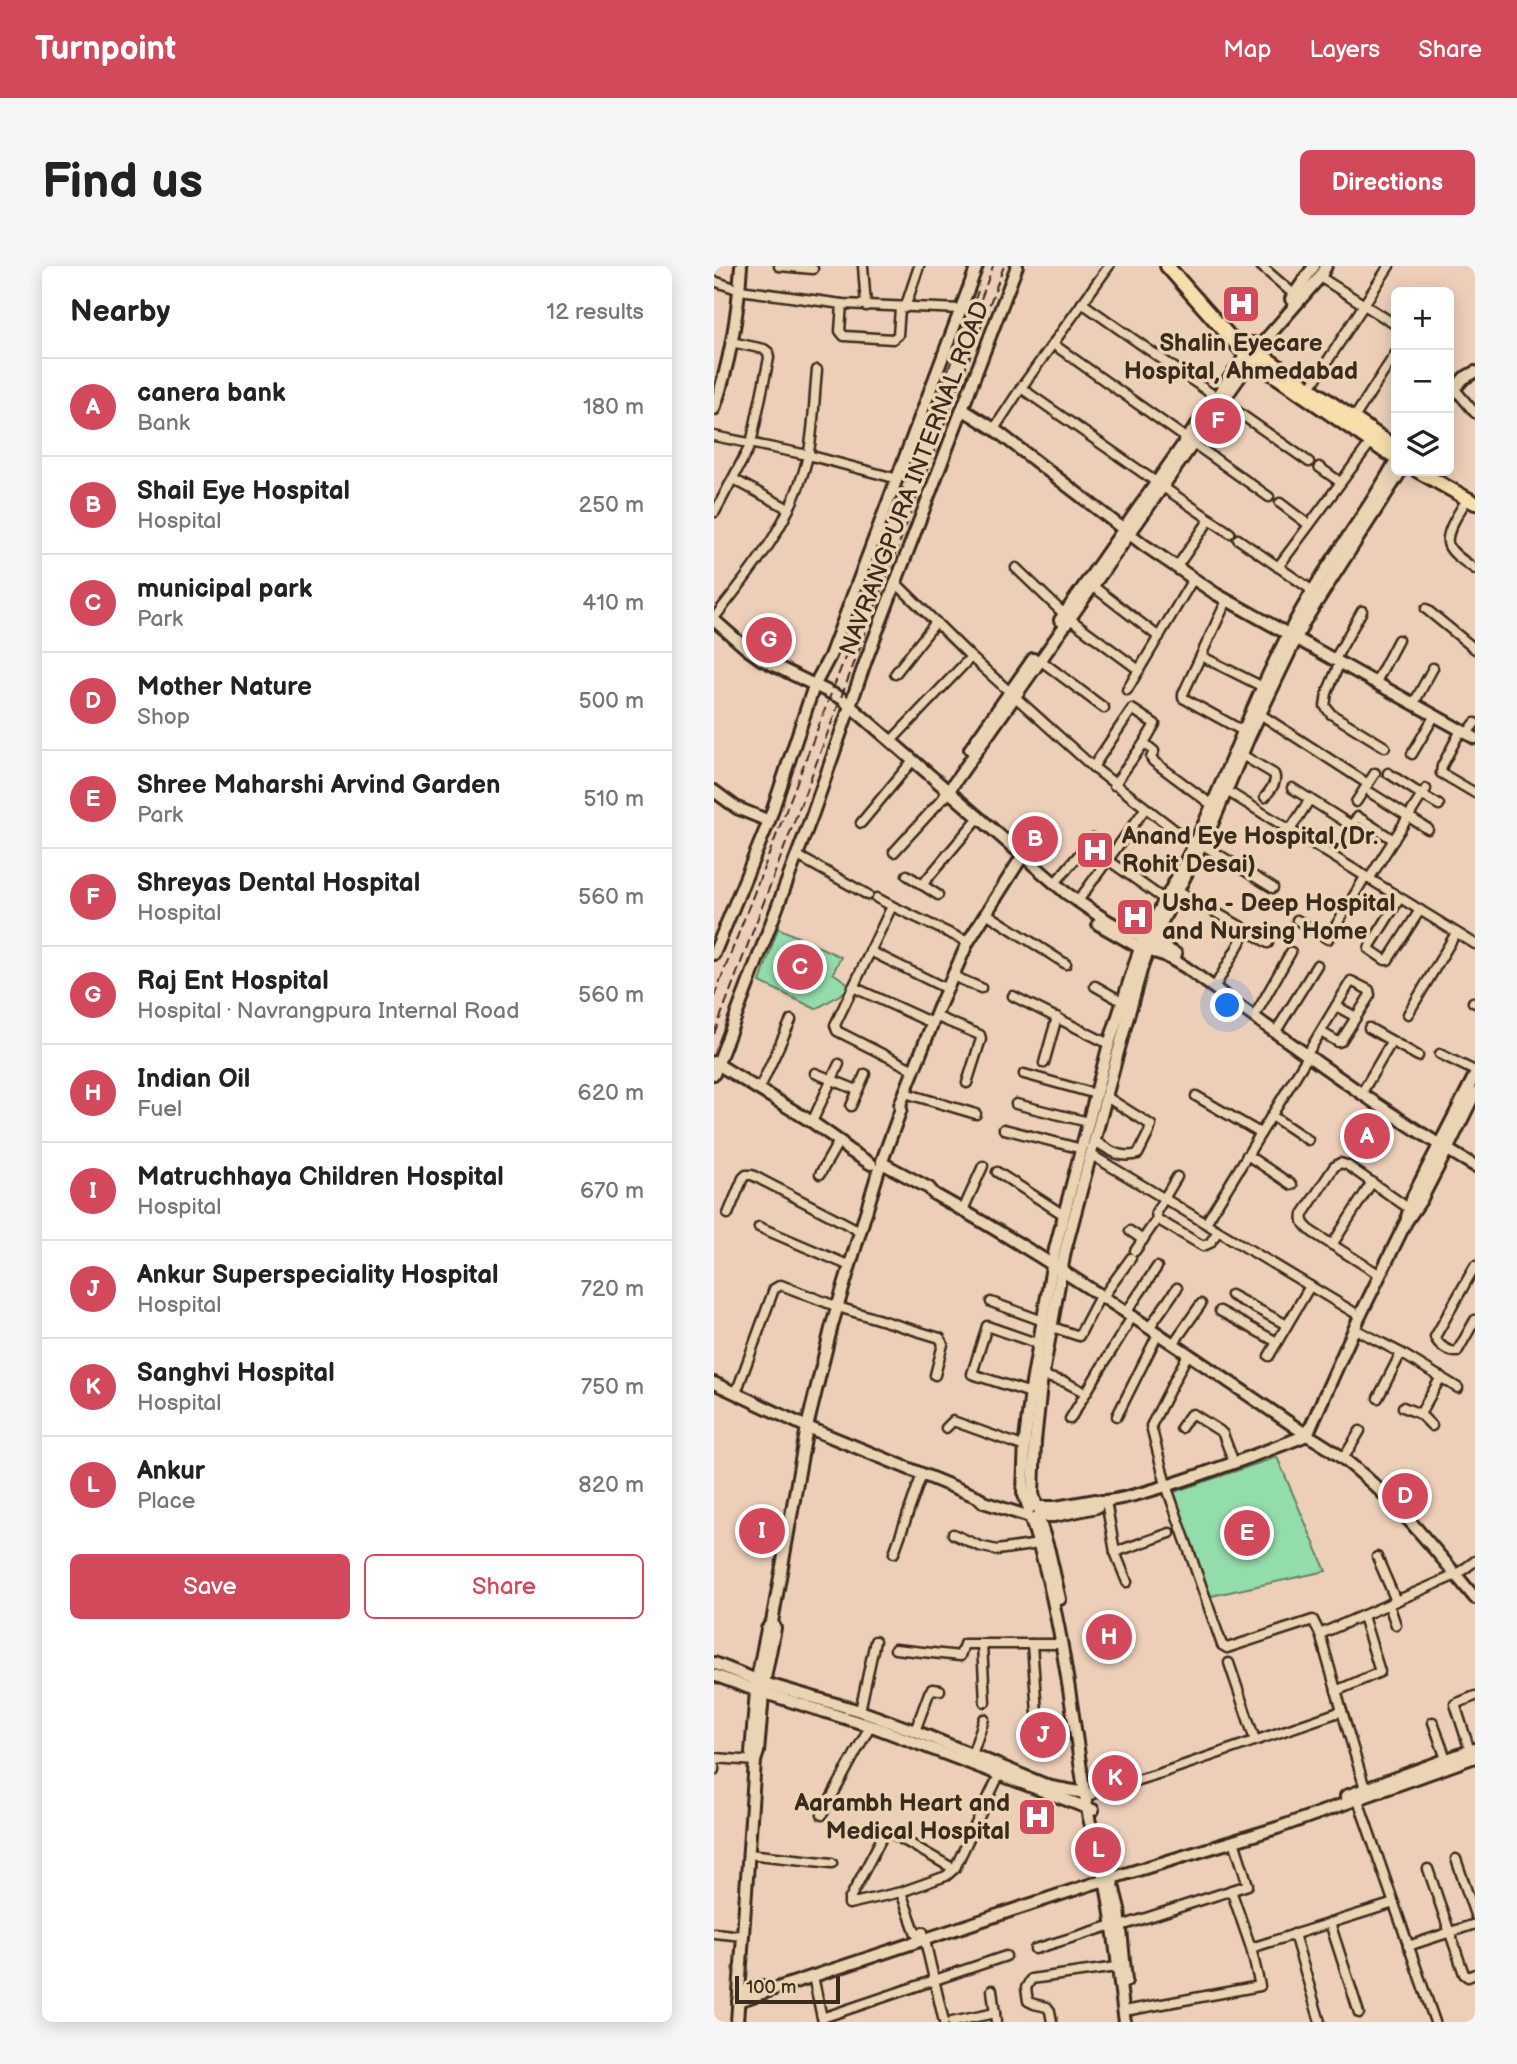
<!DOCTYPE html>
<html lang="en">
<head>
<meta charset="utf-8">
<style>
	:root { --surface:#fff; --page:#f6f6f6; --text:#222; --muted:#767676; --line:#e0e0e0; --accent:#d1495b }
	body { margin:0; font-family:"Balsamiq Sans",sans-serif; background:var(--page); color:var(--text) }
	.controls { position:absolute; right:21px; top:21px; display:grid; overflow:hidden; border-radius:10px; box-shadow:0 4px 18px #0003 }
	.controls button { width:63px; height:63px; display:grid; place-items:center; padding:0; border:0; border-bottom:2px solid var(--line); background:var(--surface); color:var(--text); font:35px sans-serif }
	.scale { position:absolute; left:21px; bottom:18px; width:105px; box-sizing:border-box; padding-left:7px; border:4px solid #3b2a1e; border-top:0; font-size:19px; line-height:24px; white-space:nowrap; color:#3b2a1e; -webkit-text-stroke:5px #ebd4b4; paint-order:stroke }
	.you { position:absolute; left:514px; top:740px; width:24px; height:24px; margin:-18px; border:5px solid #fff; border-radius:50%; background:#1a73e8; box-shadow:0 0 0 10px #1a73e833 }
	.badge { display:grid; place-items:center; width:46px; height:46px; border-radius:50%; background:var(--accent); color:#fff; font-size:23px; font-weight:700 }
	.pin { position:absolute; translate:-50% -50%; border:4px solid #fff; box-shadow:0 2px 7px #0006 }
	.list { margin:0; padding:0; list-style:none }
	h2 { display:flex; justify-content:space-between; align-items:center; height:91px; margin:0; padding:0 28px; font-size:30px }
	h2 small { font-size:23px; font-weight:400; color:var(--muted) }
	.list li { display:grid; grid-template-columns:46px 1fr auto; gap:21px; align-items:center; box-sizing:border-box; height:98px; padding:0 28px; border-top:2px solid var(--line) }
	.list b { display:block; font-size:26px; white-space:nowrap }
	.list p { margin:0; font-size:23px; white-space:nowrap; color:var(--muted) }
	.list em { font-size:23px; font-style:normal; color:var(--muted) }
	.actions { display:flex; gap:14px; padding:21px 28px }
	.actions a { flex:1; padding:16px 0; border:2px solid var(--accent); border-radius:10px; text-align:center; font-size:24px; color:var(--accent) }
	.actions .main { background:var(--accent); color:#fff }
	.icon { flex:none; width:38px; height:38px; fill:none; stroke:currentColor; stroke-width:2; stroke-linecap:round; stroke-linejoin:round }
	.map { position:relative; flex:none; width:761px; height:1756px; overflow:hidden; border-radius:10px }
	header { display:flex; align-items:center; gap:42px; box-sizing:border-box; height:98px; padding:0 35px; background:var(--accent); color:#fff }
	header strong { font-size:33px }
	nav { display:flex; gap:38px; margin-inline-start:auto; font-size:24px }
	.intro { display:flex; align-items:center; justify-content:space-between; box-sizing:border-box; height:168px; padding:0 42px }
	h1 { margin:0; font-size:49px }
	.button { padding:18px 32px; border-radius:10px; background:var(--accent); color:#fff; font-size:24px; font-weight:700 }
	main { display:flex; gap:42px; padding:0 42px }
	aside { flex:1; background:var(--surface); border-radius:10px; box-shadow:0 4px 18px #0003 }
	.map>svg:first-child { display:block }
	.green { fill:#93dcab; stroke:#678364; stroke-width:2 }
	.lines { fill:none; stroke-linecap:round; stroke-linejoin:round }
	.street-casing { stroke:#3b2a1e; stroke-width:13 }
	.secondary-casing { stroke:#3b2a1e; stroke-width:16 }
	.primary-casing { stroke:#3b2a1e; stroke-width:18 }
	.street { stroke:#ebd4b4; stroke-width:8 }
	.secondary { stroke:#ebd4b4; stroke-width:10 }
	.primary { stroke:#f8deab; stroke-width:12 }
	.rail { stroke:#3b2a1e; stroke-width:2; stroke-dasharray:10 5; stroke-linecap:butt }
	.labels { text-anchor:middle; stroke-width:7; stroke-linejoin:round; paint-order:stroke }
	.poi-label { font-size:24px; font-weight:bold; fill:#3b2a1e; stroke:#ebd4b4; text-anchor:start }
	.street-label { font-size:24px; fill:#3b2a1e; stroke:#ebd4b4 }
</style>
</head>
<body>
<header>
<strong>Turnpoint</strong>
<nav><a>Map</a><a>Layers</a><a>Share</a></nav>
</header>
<div class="intro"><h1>Find us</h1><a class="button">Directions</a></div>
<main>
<aside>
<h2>Nearby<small>12 results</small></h2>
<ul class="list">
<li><span class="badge">A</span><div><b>canera bank</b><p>Bank</p></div><em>180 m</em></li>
<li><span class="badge">B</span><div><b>Shail Eye Hospital</b><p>Hospital</p></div><em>250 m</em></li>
<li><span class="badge">C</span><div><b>municipal park</b><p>Park</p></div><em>410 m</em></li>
<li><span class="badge">D</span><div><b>Mother Nature</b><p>Shop</p></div><em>500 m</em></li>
<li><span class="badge">E</span><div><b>Shree Maharshi Arvind Garden</b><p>Park</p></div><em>510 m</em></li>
<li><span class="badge">F</span><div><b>Shreyas Dental Hospital</b><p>Hospital</p></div><em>560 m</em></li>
<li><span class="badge">G</span><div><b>Raj Ent Hospital</b><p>Hospital · Navrangpura Internal Road</p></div><em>560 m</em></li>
<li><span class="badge">H</span><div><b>Indian Oil</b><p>Fuel</p></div><em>620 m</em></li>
<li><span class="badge">I</span><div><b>Matruchhaya Children Hospital</b><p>Hospital</p></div><em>670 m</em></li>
<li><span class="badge">J</span><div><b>Ankur Superspeciality Hospital</b><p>Hospital</p></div><em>720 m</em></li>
<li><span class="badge">K</span><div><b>Sanghvi Hospital</b><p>Hospital</p></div><em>750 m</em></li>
<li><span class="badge">L</span><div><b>Ankur</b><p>Place</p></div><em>820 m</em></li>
</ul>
<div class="actions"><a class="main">Save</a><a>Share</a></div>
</aside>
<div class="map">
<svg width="761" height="1756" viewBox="0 0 761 1756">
	<rect width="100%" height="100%" fill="#edcfb9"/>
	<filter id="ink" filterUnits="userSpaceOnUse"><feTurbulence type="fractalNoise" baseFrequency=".0143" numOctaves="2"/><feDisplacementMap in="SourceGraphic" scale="14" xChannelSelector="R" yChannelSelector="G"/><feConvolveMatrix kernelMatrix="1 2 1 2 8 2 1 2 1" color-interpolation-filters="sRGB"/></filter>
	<g filter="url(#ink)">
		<g class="green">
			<polygon points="64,662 127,691 119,707 139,721 102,743 46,716"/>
			<polygon points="563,1191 612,1305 497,1330 454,1228"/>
		</g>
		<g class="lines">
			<defs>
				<g id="street">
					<polyline points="65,0 99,3"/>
					<polyline points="149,0 152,40"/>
					<polyline points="547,0 583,31"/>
					<polyline points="606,11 682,59"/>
					<polyline points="0,15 26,24 128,38 248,43"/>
					<polyline points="368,37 502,131"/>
					<polyline points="128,38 126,65 130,70 179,73 184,69 186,42"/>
					<polyline points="191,42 205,0"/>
					<polyline points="339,78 473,173"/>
					<polyline points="307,122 442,216"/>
					<polyline points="596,122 675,0"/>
					<polyline points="740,122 761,147"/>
					<polyline points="508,135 595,196"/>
					<polyline points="640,152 682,87"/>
					<polyline points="280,163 307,122 395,0"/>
					<polyline points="0,170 94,189 184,213"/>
					<polyline points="479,177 555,231"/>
					<polyline points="605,201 626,216"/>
					<polyline points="19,213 75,243"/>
					<polyline points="449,221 516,267"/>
					<path d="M753,233C747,244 729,268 735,280C739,289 753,297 761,303"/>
					<polyline points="566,237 595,259"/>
					<polyline points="1,246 37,178 55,92 54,86 50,83 17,76"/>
					<polyline points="524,273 599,325"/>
					<polyline points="564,301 657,176"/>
					<polyline points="302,302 350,348"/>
					<polyline points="462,302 496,253"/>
					<polyline points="182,317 257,391 379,501 480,579"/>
					<polyline points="380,321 445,371"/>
					<polyline points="513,334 469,428 469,432 529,465"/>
					<polyline points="712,343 761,383"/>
					<path d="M0,352C41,300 78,256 94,190C100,164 100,131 103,104"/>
					<polyline points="356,353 425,404"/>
					<polyline points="487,390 549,421"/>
					<polyline points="621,393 648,345"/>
					<polyline points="326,394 390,442"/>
					<polyline points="626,396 613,427 611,440 617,448 671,481"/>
					<polyline points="181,408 222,356"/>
					<polyline points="662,416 684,374"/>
					<polyline points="413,424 479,313"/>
					<polyline points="700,437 719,402"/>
					<polyline points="546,448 654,518"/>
					<polyline points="747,464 728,500 727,507 761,527"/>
					<polyline points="753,467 761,457"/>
					<polyline points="177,475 257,391"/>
					<polyline points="698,488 721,449"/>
					<path d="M528,489L560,508C564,516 556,524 551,531"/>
					<polyline points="379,501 418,443 441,458 430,477"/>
					<polyline points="400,519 430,477 440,485 437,492 439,495 498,539"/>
					<polyline points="508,522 761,678"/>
					<polyline points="578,522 635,558 638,558 644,551 680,574"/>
					<polyline points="712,523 708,529 725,539"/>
					<polyline points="657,527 714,563"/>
					<polyline points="642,536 661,507"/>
					<polyline points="147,557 195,499"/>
					<polyline points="576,564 596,533"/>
					<polyline points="489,579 559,622"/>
					<polyline points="180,586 231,530"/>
					<polyline points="82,589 154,629"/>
					<polyline points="394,594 451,634"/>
					<polyline points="193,609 224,629"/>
					<polyline points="655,613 708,529 674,507"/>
					<polyline points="341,617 379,572"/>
					<polyline points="208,619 261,556"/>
					<polyline points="465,626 533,664 503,717"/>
					<polyline points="163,632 178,640"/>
					<polyline points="686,632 656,680 655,683 671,694 674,694 706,644"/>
					<polyline points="364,635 431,543"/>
					<polyline points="272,647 352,698"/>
					<polyline points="583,654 614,673 651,611"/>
					<polyline points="533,664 554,677"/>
					<polyline points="156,685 233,723"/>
					<polyline points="239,710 267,722"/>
					<polyline points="381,720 409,736"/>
					<polyline points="139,721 218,757"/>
					<polyline points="299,730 395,778"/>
					<polyline points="759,736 761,737"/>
					<polyline points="622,740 642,751"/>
					<polyline points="543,746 577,686"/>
					<polyline points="694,748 742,667"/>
					<polyline points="221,750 266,769 267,773 253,817"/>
					<polyline points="564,762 603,699"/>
					<polyline points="655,762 704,790"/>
					<polyline points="595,785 637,715 655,724 656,729 627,775 624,776 607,766"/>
					<polyline points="726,788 761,805"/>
					<polyline points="330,797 343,751"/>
					<polyline points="200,804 123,765 121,759 178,640 254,676"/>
					<polyline points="101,807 143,824"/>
					<polyline points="310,808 382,828"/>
					<polyline points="650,823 678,775"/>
					<polyline points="45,824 77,754"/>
					<polyline points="191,827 262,848"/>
					<polyline points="482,830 546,867"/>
					<polyline points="302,838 374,856"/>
					<polyline points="137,840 151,808"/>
					<polyline points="558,850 594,874"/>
					<polyline points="98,856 125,798"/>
					<polyline points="290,863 368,883"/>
					<path d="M381,875C396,885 406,893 424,888L435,866L437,859L391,830"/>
					<polyline points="376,888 646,1050"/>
					<polyline points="533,889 578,919"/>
					<polyline points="283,906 350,949"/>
					<polyline points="106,908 125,875"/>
					<polyline points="463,911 442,946 443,953 489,980 496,977 504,965"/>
					<polyline points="249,944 269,900"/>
					<polyline points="14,948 29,912 32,909 38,909 146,965"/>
					<polyline points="492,957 594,790"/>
					<polyline points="45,961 136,1000"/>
					<polyline points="416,965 429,974"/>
					<polyline points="618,979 658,916"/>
					<polyline points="421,985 443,953"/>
					<path d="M761,1000L721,1071C725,1080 734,1086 743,1086L761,1054"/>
					<path d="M666,1009L598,966C592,960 587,957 589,948L620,901L626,897L633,899L697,944"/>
					<polyline points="517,1029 573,1059"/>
					<polyline points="388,1032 417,992"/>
					<polyline points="277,1036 329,1055"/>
					<polyline points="506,1045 563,1076"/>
					<polyline points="412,1047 443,1001"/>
					<polyline points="338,1061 365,1070 386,1030"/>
					<polyline points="435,1062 463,1022"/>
					<polyline points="641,1063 687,1087 744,1122"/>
					<polyline points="459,1078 487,1038"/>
					<polyline points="474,1088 437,1160 452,1219 508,1379 513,1382 599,1354 606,1368"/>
					<polyline points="555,1090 596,1020"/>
					<polyline points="329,1110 351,1116 372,1127"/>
					<polyline points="22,1127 60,1023 67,1019 124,1041 226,1072 229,1078 221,1109"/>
					<polyline points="317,1127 258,1108 273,1060 325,1078"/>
					<polyline points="664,1132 687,1087"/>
					<polyline points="689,1141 706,1148"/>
					<polyline points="403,1150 444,1068"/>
					<polyline points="356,1153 418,1051"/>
					<polyline points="718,1160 706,1148 727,1111"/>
					<polyline points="232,1162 239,1155 311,1181"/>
					<polyline points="467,1162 476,1149 479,1148 506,1165 509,1168 520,1197"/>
					<polyline points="629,1193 646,1165"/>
					<polyline points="392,1235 401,1286 413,1316"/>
					<polyline points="239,1268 265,1280 283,1284 325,1278"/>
					<polyline points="401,1286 456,1267"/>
					<polyline points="180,1287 208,1208"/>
					<polyline points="663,1291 682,1335"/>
					<polyline points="675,1339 682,1359"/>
					<polyline points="268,1378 271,1436"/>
					<polyline points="318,1378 323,1447"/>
					<polyline points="181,1383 246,1390 250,1378 348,1378"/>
					<polyline points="515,1397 541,1474"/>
					<polyline points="622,1425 666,1406 649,1350"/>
					<polyline points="146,1445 161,1375"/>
					<polyline points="628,1445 606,1368 742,1309 761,1295"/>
					<polyline points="719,1456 732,1493"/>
					<polyline points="201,1465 215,1427 218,1423 226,1424"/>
					<polyline points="756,1485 741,1438 761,1430"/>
					<polyline points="258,1489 270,1453"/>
					<polyline points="0,1504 1,1492 41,1495"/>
					<polyline points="378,1528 447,1507 628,1445 652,1526"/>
					<polyline points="643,1531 721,1756"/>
					<polyline points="108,1549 156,1460"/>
					<polyline points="34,1588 118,1597"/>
					<polyline points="742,1593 761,1649"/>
					<polyline points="240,1603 172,1564 135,1634 135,1638 187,1626 232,1610 240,1603 241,1602 285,1509"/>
					<polyline points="714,1603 750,1708 754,1711 761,1708"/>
					<polyline points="187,1626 202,1668"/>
					<polyline points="616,1657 645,1747"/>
					<polyline points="407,1660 534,1619 520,1575"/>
					<polyline points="209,1666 230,1756"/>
					<polyline points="0,1667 29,1670"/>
					<polyline points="580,1668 606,1756"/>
					<polyline points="694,1680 761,1658"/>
					<polyline points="537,1682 680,1637"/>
					<polyline points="321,1683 399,1659"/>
					<polyline points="99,1710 108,1752 292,1690"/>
					<polyline points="278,1724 282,1756"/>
					<polyline points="416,1744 546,1720 537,1682 517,1624"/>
					<polyline points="238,1756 281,1747"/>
					<polyline points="338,1756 336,1745 333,1741 320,1738 314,1735 312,1722 317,1713 403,1701"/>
				</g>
				<g id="secondary">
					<polyline points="577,33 600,0"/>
					<polyline points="545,81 606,11 612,0"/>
					<polyline points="735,129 750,112 761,106"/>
					<path d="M0,143C16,97 24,48 27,0"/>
					<polyline points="248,143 280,163 430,279 502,328 761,472"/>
					<path d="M0,354L33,383L47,393L127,432L352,627C377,644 400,662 429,671L437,660C456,624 477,588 493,551C522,484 548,415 583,352C612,297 653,249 682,194"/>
					<polyline points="346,354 531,90"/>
					<polyline points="256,483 319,393"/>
					<polyline points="0,525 23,542 55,555"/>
					<polyline points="231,530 537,95"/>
					<polyline points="0,688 55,555 100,420 116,390 263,0"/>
					<polyline points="462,688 438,675 499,556 536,469 590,356 687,205"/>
					<polyline points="0,796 98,856 128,877 133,883 157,898"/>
					<polyline points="0,808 99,547 152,394 303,0"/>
					<path d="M761,827L736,878L733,884L707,934L692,956L646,1050L593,1169C563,1181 403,1243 382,1234L342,1241H323L319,1227L321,1175L327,1119L351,985L404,786L428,701L438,675L429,671L426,682L450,689L471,701C566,769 660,841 761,900"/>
					<polyline points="168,895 187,843 186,839 225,741 254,676 309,589"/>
					<path d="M168,897L215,922L220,928C349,1000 471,1086 593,1169C658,1204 715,1276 761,1332"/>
					<polyline points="693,951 699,930 761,809"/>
					<path d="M0,1117L93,1161L264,1231L269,1236L316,1251C348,1345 357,1444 373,1542C377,1567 386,1590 391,1614C401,1661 404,1709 411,1756"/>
					<polyline points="315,1243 309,1226 311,1174 318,1117 341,983 395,778 426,682 384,658"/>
					<polyline points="346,1333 335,1285 324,1250 340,1250 383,1241 386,1236"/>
					<polyline points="0,1397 50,1417 146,1445 201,1465 337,1521 377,1528"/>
					<polyline points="0,1409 41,1424 163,1462 379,1544"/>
					<polyline points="41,1495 37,1487 43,1413 53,1363 58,1356 93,1161 118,1059 165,903"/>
					<polyline points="632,1530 761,1483"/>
					<polyline points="396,1607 405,1643 412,1715"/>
					<polyline points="25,1726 48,1720"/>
					<polyline points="24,1735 378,1618 563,1562 761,1491"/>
					<polyline points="23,1756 41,1495 44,1486 50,1417 61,1362 58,1356"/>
				</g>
				<g id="primary">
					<polyline points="453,0 530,87"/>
					<circle cx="538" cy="86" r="8"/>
					<polyline points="546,88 682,182"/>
					<polyline points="540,95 669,184 682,191"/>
					<polyline points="704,205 761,237"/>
				</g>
			</defs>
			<use href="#street" class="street-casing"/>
			<use href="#secondary" class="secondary-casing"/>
			<use href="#primary" class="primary-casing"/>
			<use href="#street" class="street"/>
			<use href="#secondary" class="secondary"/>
			<use href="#primary" class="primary"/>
			<g class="rail">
				<polyline points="267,33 279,0"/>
				<polyline points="138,357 266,20"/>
				<polyline points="0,731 147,350"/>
				<polyline points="0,768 290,0"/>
			</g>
		</g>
	</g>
	<defs>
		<symbol id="hospital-square" viewBox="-11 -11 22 22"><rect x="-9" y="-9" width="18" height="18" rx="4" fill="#d1495b" stroke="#ebd4b4"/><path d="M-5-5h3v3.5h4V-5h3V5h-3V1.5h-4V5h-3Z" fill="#fff"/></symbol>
	</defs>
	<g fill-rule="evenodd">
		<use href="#hospital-square" x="505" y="16" width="44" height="44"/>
		<use href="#hospital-square" x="359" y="562" width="44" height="44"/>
		<use href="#hospital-square" x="399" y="629" width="44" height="44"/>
		<use href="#hospital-square" x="301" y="1529" width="44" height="44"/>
	</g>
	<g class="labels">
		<g class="poi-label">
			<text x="527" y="85" text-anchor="middle">Shalin Eyecare<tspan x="527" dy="28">Hospital, Ahmedabad</tspan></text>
			<text x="408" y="578">Anand Eye Hospital,(Dr.<tspan x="408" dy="28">Rohit Desai)</tspan></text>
			<text x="448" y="645">Usha - Deep Hospital<tspan x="448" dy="28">and Nursing Home</tspan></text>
			<text x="296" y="1545" text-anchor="end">Aarambh Heart and<tspan x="296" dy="28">Medical Hospital</tspan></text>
		</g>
		<g class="street-label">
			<text transform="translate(200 212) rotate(-69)" y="8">NAVRANGPURA INTERNAL ROAD</text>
		</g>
	</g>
</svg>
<div class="controls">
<button>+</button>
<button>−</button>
<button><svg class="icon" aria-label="layers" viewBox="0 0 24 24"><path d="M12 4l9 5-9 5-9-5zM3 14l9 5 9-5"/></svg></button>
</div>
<div class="scale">100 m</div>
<div class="you"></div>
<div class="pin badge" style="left:653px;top:870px">A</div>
<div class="pin badge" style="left:321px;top:573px">B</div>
<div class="pin badge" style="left:86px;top:701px">C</div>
<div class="pin badge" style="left:691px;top:1230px">D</div>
<div class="pin badge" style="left:533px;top:1267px">E</div>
<div class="pin badge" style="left:504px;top:155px">F</div>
<div class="pin badge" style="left:55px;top:374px">G</div>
<div class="pin badge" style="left:395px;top:1371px">H</div>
<div class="pin badge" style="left:48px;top:1265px">I</div>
<div class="pin badge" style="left:329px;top:1469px">J</div>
<div class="pin badge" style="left:401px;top:1512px">K</div>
<div class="pin badge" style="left:384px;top:1584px">L</div>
</div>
</main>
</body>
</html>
